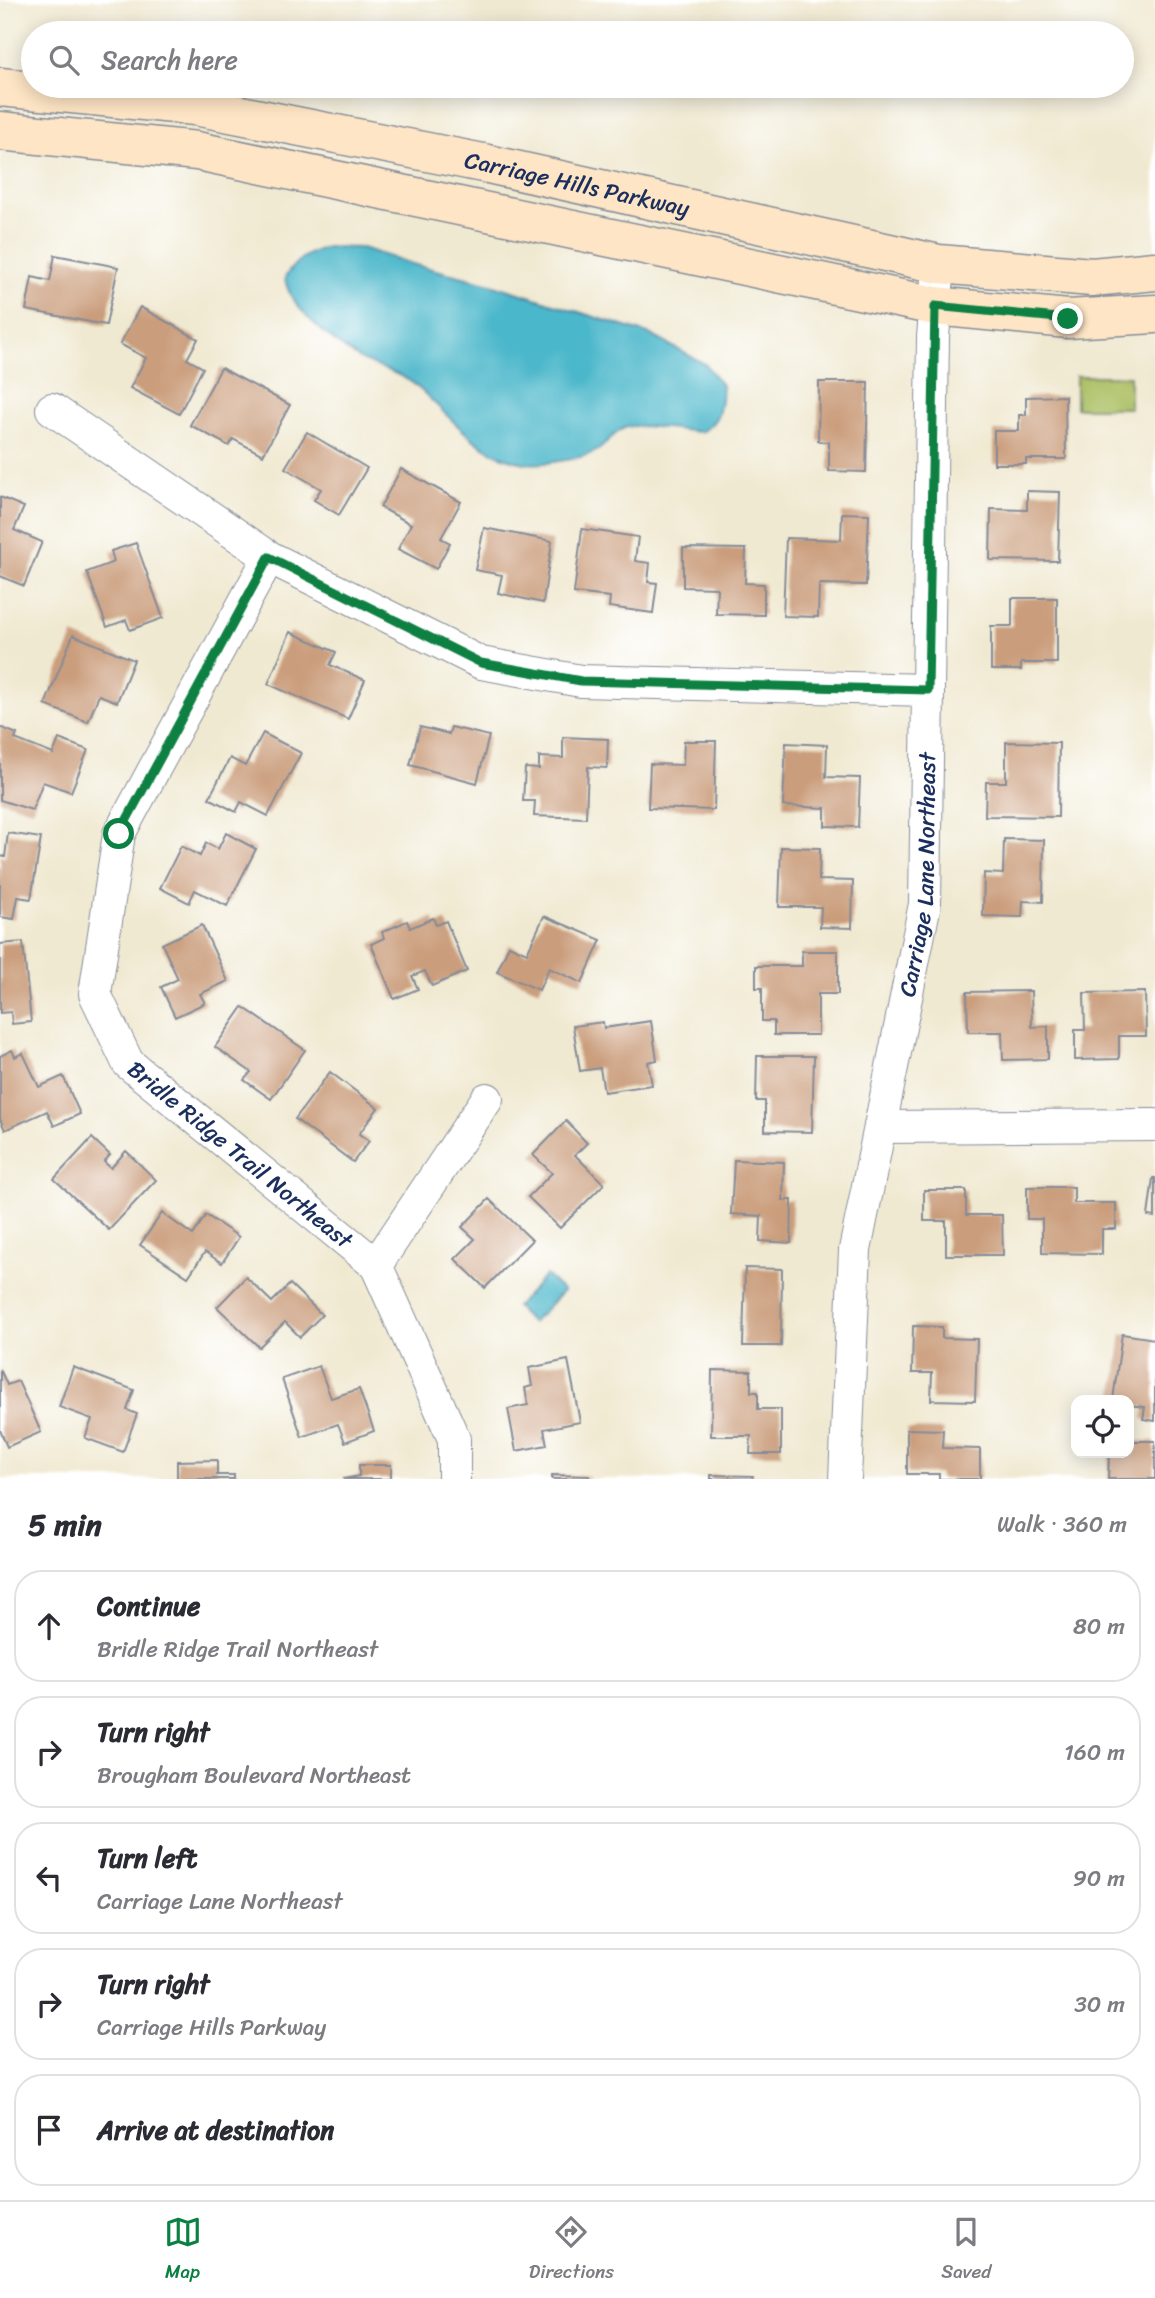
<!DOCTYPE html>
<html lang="en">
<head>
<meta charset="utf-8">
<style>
	:root { --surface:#fff; --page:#f7f7f7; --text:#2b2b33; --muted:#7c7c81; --line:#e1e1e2; --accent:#0b8043 }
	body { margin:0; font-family:Sriracha,sans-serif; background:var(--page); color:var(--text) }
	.controls { position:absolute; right:21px; bottom:21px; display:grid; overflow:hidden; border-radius:14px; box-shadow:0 4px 18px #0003 }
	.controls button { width:63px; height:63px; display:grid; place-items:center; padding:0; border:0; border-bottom:2px solid var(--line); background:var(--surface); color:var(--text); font:35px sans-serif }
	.stop { position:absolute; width:21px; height:21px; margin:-16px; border:5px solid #0b8043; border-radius:50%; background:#fff }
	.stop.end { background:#0b8043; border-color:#fff; box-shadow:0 2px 7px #0008 }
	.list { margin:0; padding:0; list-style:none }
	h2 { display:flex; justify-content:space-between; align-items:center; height:91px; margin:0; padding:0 28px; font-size:30px }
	h2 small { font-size:23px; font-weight:400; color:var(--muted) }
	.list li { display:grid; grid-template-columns:46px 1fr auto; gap:21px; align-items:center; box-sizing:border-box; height:112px; margin:0 14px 14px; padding:0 14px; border:2px solid var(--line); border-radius:28px }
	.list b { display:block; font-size:26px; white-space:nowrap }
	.list p { margin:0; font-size:23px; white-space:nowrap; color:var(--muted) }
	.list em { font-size:23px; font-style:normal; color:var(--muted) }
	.icon { flex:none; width:38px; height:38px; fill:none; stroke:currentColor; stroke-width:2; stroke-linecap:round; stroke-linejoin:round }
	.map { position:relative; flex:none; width:1155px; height:1479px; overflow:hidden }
	.search { position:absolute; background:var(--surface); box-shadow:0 4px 18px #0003; left:21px; right:21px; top:21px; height:77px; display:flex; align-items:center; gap:18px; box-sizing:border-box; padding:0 24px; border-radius:38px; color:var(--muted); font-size:26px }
	.sheet { height:721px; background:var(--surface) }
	nav { display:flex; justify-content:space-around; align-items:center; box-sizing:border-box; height:98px; border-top:2px solid var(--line); background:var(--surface); font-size:19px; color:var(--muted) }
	nav a { display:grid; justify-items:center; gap:4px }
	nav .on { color:var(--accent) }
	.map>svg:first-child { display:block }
	.green { fill:#acbf63; stroke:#647760; stroke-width:2 }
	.water { fill:#4cb7ca; stroke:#347394; stroke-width:2 }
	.building { fill:#ca9d7c }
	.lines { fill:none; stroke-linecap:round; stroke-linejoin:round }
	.street-casing { stroke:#868c98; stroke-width:34 }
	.secondary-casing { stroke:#868c98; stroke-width:41 }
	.street { stroke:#fff; stroke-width:32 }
	.secondary { stroke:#fee5c5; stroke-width:38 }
	.route { stroke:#0b8043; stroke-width:9 }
	.labels { text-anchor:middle; stroke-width:7; stroke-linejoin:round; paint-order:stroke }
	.street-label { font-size:23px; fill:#1b2f5e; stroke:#fff }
</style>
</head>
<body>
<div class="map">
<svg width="1155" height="1479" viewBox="0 0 1155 1479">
	<rect width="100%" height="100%" fill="#fff"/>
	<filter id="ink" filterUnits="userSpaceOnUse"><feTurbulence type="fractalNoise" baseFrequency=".0143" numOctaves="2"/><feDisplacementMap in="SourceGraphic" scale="14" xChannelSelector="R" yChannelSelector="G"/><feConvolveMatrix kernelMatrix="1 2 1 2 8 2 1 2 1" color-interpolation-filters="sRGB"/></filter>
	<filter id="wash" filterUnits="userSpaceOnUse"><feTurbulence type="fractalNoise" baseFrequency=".00686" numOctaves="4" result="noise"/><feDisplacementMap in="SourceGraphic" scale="28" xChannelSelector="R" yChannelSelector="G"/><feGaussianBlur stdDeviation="1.57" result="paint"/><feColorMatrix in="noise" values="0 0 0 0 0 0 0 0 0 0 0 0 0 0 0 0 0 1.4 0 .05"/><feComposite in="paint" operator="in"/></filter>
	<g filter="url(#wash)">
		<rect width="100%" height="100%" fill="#f0e9d1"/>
		<rect class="green" x="1076" y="376" width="54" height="32"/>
		<g class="water">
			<path d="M327,247L362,248L412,264L491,284L651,335L705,364L722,385C721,406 721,421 701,432C685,431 639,423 627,427C614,431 608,443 598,450C584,459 542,465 526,463C477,457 450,414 415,385C400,372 375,368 358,358C334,342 287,307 285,277C296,260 307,253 327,247Z"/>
			<polygon points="546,1275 563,1291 532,1323 516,1307"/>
		</g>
		<g id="blocks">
			<g class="building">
				<polygon points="55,255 118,267 106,325 26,310 32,277 50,281"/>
				<polygon points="140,307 198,339 187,359 203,368 179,414 130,388 146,358 120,344"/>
				<polygon points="221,368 290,405 263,455 233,439 229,446 190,425"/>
				<polygon points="819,382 868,382 866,472 829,471 829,442 818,441"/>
				<polygon points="1065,396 1066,459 1026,459 1026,464 994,464 994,431 1019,431 1019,415 1026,415 1026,397"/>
				<polygon points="307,432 367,468 339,515 314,500 321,489 285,468"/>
				<polygon points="401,469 461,502 441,538 450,543 436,569 398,549 411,524 380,507"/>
				<polygon points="1027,491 1060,492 1058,561 990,560 991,509 1027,510"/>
				<polygon points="0,497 24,507 14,530 42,542 24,586 0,576"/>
				<polygon points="842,513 869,514 866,585 819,584 818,617 783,616 786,538 841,540"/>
				<polygon points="484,528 552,541 543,603 498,593 502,575 475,570"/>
				<polygon points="582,529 638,537 635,561 650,563 648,582 657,583 653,613 609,607 610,597 574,593"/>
				<polygon points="136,543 163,618 130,630 126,620 107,627 87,572 114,562 111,551"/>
				<polygon points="683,548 746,549 745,583 764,584 764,615 716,614 717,588 683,587"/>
				<polygon points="1012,598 1057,598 1057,663 1021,663 1021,670 991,670 991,626 1012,626"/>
				<polygon points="290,632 336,652 330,665 365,680 348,719 268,684"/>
				<polygon points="73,635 134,660 117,702 99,695 88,722 45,705"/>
				<polygon points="0,727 17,734 15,739 53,754 59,739 88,750 71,792 43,782 32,810 0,800"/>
				<polygon points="420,727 449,734 451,727 489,736 477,783 410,765"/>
				<polygon points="263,733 301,753 268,816 241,802 236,812 209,798 230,758 245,766"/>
				<polygon points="563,737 608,739 607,768 588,767 586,818 534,816 535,801 523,801 525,768 539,769 539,757 563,758"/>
				<polygon points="684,741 716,741 714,810 648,808 650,764 683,765"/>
				<polygon points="1006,742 1059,743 1058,817 985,816 986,782 1006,782"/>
				<polygon points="786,743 827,745 826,777 860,778 858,827 825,826 825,808 783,806"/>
				<polygon points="8,833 41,838 31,899 18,897 14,919 0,917 0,856 5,857"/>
				<polygon points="226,833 256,849 227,906 195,890 189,903 160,888 181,846 200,856 206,843 218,849"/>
				<polygon points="1004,839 1044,840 1043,902 1023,901 1022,917 983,916 984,873 1003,874"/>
				<polygon points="781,847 820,848 819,880 853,881 852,928 820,927 821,907 779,907"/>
				<polygon points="544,916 601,940 582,983 549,968 539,990 497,972 509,945 527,953"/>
				<polygon points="433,918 436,925 446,921 467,971 432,986 425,971 412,976 418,989 394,999 371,944 384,938 382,932 407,921 410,928"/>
				<polygon points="202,925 228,981 200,994 205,1003 175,1017 161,987 178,979 162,944"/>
				<polygon points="23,942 31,1022 12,1024 11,1012 0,1013 0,944"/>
				<polygon points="802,951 838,951 838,994 818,994 818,1035 774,1035 774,1021 762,1021 762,988 756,988 756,966 802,966"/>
				<polygon points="1031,991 1032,1027 1048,1026 1048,1059 1003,1060 1002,1032 968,1032 967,992"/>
				<polygon points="1145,992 1146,1036 1119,1036 1119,1059 1075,1060 1075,1030 1085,1030 1084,993"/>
				<polygon points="243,1007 305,1050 271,1099 244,1080 251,1072 215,1047"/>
				<polygon points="651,1021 657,1060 648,1062 652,1085 604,1092 600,1068 580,1071 573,1026 603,1022 604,1028"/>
				<polygon points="12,1050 15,1057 23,1053 39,1087 63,1076 80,1114 54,1126 47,1111 5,1130 0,1119 0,1056"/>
				<polygon points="757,1056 814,1056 812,1132 765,1131 765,1101 756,1101"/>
				<polygon points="330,1072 378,1108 359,1134 369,1141 353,1162 295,1119"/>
				<polygon points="566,1121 587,1143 575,1155 604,1184 560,1228 528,1197 552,1173 533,1155"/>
				<polygon points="92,1138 110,1155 104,1162 111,1168 126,1151 156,1180 109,1230 54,1179"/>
				<polygon points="734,1160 784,1162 783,1200 792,1200 791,1243 760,1241 761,1216 731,1214"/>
				<polygon points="1153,1178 1155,1178 1155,1217 1148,1216"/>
				<polygon points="1027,1187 1074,1187 1074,1203 1116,1203 1116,1229 1102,1229 1102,1254 1042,1253 1042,1219 1027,1219"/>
				<polygon points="924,1190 966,1190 966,1215 1002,1215 1003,1255 946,1255 946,1221 924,1221"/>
				<polygon points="489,1199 532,1240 485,1288 455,1259 475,1239 462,1227"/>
				<polygon points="162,1213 193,1235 206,1215 239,1237 222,1263 205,1252 188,1277 140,1245"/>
				<polygon points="745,1268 782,1269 781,1346 743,1346"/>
				<polygon points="246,1277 272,1302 290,1284 322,1315 300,1337 285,1322 259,1347 217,1307"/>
				<polygon points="913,1326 942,1327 942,1338 977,1339 975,1401 931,1400 932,1373 912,1373"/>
				<polygon points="1122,1334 1155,1339 1155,1421 1143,1419 1145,1407 1129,1405 1129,1400 1113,1400"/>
				<polygon points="568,1360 580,1422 544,1429 547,1445 516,1451 508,1409 528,1405 525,1388 532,1386 529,1368"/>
				<polygon points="319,1366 331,1398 359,1389 374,1431 345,1442 338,1424 302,1437 282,1379"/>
				<polygon points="73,1367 134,1390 127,1410 137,1414 123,1452 85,1438 92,1419 59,1407"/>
				<polygon points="0,1369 7,1385 18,1381 41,1432 7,1447 0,1430"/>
				<polygon points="712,1370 751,1371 751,1392 758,1392 758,1409 781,1409 781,1454 750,1454 751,1436 711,1436"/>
				<polygon points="907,1429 943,1430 942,1448 980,1449 980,1479 939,1479 939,1474 907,1474"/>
				<polygon points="1129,1441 1155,1441 1155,1479 1108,1479 1109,1453 1129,1453"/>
				<polygon points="217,1460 217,1475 234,1475 234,1479 177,1479 177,1461"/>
				<polygon points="359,1465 391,1465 391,1479 343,1479 359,1476"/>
				<polygon points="552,1475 589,1476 589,1479 552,1479"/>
				<polygon points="711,1475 753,1476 752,1479 711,1479"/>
			</g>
		</g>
	</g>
	<g filter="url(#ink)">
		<use href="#blocks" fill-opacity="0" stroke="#868c98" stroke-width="2"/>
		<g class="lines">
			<defs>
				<g id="street">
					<polyline points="52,409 269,557 481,663 581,681 928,690"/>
					<path id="s1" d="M269,557L119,834L95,994L128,1063L376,1265L454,1439V1479"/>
					<polyline points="880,1127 1155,1125"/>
					<polyline points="376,1265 487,1099"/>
					<path id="s2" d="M845,1479L855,1250L925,904L933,337L939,264"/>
				</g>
				<g id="secondary">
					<path id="s3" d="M0,87L195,106L488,164L939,264L1092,277L1155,271"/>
					<polyline points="0,131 197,151 935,306 1068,319 1155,314"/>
				</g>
			</defs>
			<use href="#street" class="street-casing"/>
			<use href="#secondary" class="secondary-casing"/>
			<use href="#street" class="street"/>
			<use href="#secondary" class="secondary"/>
		</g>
	</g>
	<g class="lines" filter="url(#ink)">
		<polyline class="route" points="119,834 269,557 481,663 581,681 928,690 935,306 1068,319"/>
	</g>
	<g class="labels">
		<g class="street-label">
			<text dy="8" stroke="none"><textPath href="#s3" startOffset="586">Carriage Hills Parkway</textPath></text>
			<text dy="8" stroke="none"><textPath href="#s2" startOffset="611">Carriage Lane Northeast</textPath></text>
			<text dy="8" stroke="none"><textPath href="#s1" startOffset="698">Bridle Ridge Trail Northeast</textPath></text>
		</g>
	</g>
</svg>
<div class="controls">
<button><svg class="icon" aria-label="locate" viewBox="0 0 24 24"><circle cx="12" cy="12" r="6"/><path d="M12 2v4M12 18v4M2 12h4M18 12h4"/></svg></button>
</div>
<div class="stop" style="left:119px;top:834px"></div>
<div class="stop end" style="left:1068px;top:319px"></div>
<div class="search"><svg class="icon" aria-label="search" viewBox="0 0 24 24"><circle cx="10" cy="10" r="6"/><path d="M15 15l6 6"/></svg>Search here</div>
</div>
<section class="sheet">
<h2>5 min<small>Walk · 360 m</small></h2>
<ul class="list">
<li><svg class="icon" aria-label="ahead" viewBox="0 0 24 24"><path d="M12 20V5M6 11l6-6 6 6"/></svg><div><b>Continue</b><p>Bridle Ridge Trail Northeast</p></div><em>80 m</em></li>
<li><svg class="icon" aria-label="right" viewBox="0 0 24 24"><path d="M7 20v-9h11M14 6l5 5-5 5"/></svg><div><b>Turn right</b><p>Brougham Boulevard Northeast</p></div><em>160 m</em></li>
<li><svg class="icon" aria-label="left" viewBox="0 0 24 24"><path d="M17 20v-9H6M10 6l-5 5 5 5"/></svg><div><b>Turn left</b><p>Carriage Lane Northeast</p></div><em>90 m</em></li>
<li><svg class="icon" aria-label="right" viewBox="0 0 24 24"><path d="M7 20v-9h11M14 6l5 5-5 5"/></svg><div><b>Turn right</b><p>Carriage Hills Parkway</p></div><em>30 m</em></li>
<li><svg class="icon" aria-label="arrive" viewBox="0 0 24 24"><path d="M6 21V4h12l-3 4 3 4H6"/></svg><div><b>Arrive at destination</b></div></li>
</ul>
</section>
<nav>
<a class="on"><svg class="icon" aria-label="map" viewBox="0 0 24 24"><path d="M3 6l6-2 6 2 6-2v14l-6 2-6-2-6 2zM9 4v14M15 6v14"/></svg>Map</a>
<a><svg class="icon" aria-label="directions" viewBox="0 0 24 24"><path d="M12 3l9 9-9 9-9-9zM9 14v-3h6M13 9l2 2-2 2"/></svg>Directions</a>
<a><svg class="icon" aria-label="saved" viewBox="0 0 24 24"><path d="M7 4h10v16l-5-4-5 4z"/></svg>Saved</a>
</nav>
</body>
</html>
